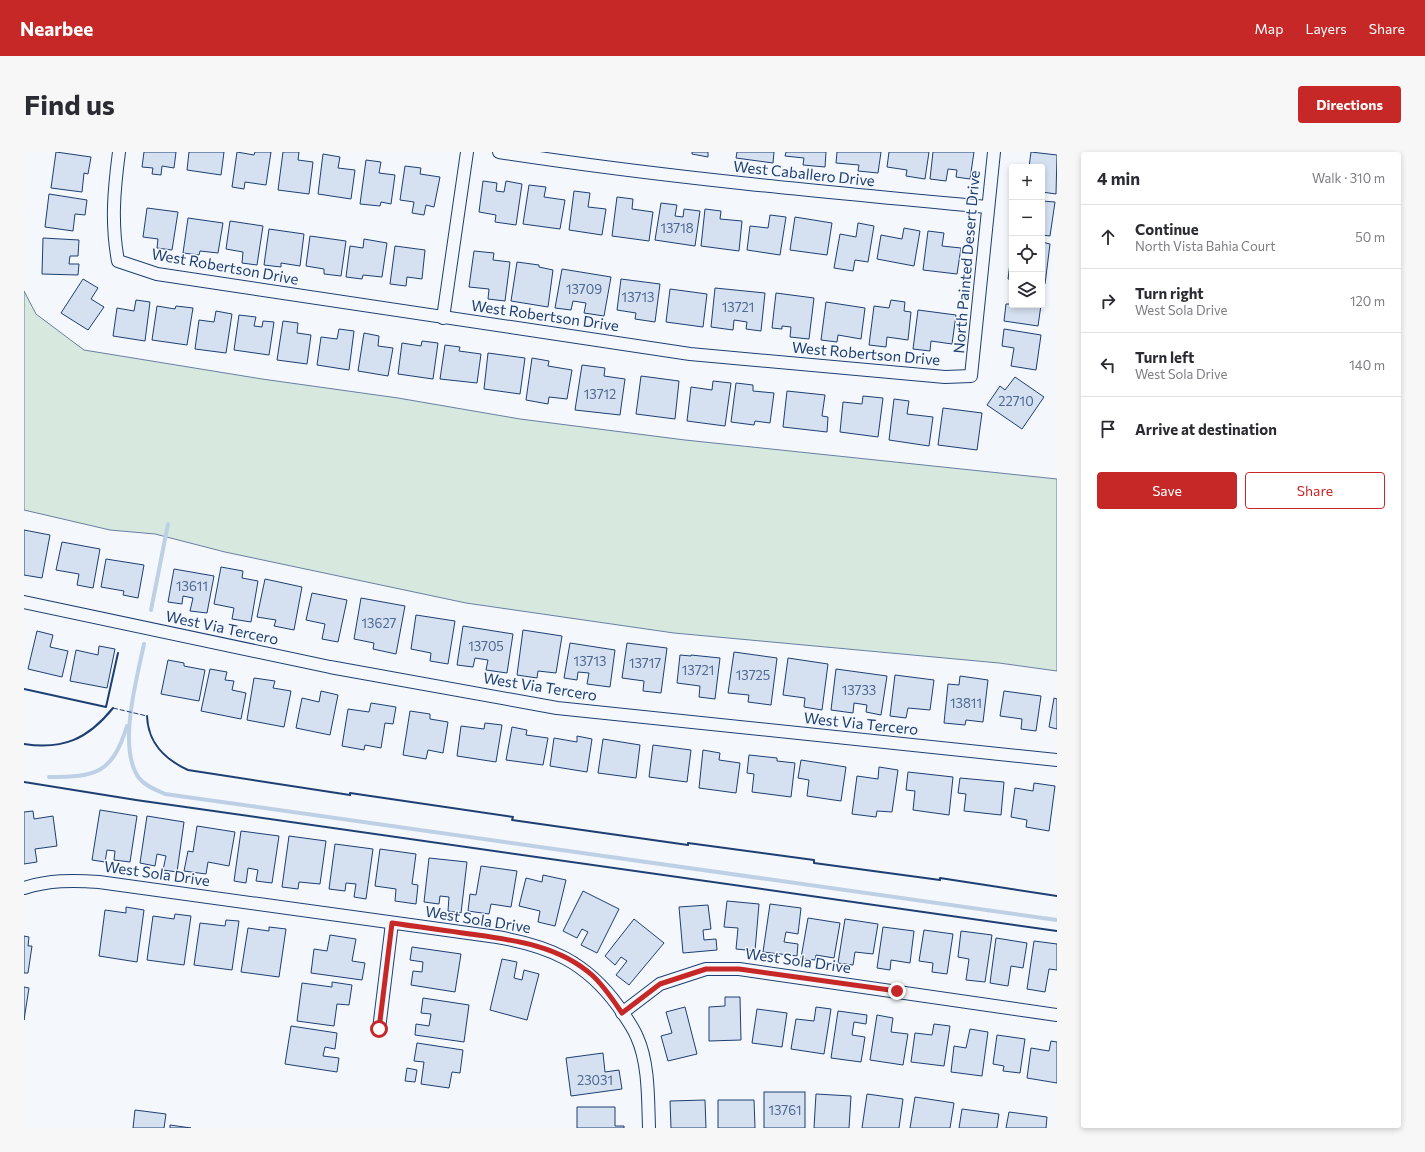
<!DOCTYPE html>
<html lang="en">
<head>
<meta charset="utf-8">
<style>
	:root { --surface:#fff; --page:#f7f7f7; --text:#2b2b33; --muted:#7c7c81; --line:#e1e1e2; --accent:#c62828 }
	body { margin:0; font-family:Commissioner,sans-serif; background:var(--page); color:var(--text) }
	.controls { position:absolute; right:12px; top:12px; display:grid; overflow:hidden; border-radius:4px; box-shadow:0 2px 6px #0003 }
	.controls button { width:36px; height:36px; display:grid; place-items:center; padding:0; border:0; border-bottom:1px solid var(--line); background:var(--surface); color:var(--text); font:20px sans-serif }
	.stop { position:absolute; width:12px; height:12px; margin:-9px; border:3px solid #c62828; border-radius:50%; background:#fff }
	.stop.end { background:#c62828; border-color:#fff; box-shadow:0 1px 4px #0008 }
	.list { margin:0; padding:0; list-style:none }
	h2 { display:flex; justify-content:space-between; align-items:center; height:52px; margin:0; padding:0 16px; font-size:17px }
	h2 small { font-size:13px; font-weight:400; color:var(--muted) }
	.list li { display:grid; grid-template-columns:26px 1fr auto; gap:12px; align-items:center; box-sizing:border-box; height:64px; padding:0 16px; border-top:1px solid var(--line) }
	.list b { display:block; font-size:15px; white-space:nowrap }
	.list p { margin:0; font-size:13px; white-space:nowrap; color:var(--muted) }
	.list em { font-size:13px; font-style:normal; color:var(--muted) }
	.actions { display:flex; gap:8px; padding:12px 16px }
	.actions a { flex:1; padding:9px 0; border:1px solid var(--accent); border-radius:4px; text-align:center; font-size:14px; color:var(--accent) }
	.actions .main { background:var(--accent); color:#fff }
	.icon { flex:none; width:22px; height:22px; fill:none; stroke:currentColor; stroke-width:2; stroke-linecap:round; stroke-linejoin:round }
	.map { position:relative; flex:none; width:1033px; height:976px; overflow:hidden; border-radius:4px }
	header { display:flex; align-items:center; gap:24px; box-sizing:border-box; height:56px; padding:0 20px; background:var(--accent); color:#fff }
	header strong { font-size:19px }
	nav { display:flex; gap:22px; margin-inline-start:auto; font-size:14px }
	.intro { display:flex; align-items:center; justify-content:space-between; box-sizing:border-box; height:96px; padding:0 24px }
	h1 { margin:0; font-size:28px }
	.button { padding:10px 18px; border-radius:4px; background:var(--accent); color:#fff; font-size:14px; font-weight:700 }
	main { display:flex; gap:24px; padding:0 24px }
	aside { flex:1; background:var(--surface); border-radius:4px; box-shadow:0 2px 6px #0003 }
	.map>svg:first-child { display:block }
	.green { fill:#d7e8df; stroke:#687fa3 }
	.lines { fill:none; stroke-linecap:round; stroke-linejoin:round }
	.stream { stroke:#bed0e5; stroke-width:4 }
	.building { fill:#d5e0f0; stroke:#1d3f73 }
	.minor-casing { stroke:#1d3f73; stroke-width:14 }
	.minor { stroke:#f4f7fb; stroke-width:12 }
	.fence { stroke:#1d3f73; stroke-width:1; stroke-dasharray:5 2; stroke-linecap:butt }
	.wall { stroke:#1d3f73; stroke-width:2 }
	.route { stroke:#c62828; stroke-width:5 }
	.labels { text-anchor:middle; stroke-width:3; stroke-linejoin:round; paint-order:stroke }
	.number-label { font-size:13px; fill:#4b6792 }
	.street-label { font-size:15px; fill:#1d3f73; stroke:#f4f7fb }
</style>
</head>
<body>
<header>
<strong>Nearbee</strong>
<nav><a>Map</a><a>Layers</a><a>Share</a></nav>
</header>
<div class="intro"><h1>Find us</h1><a class="button">Directions</a></div>
<main>
<div class="map">
<svg width="1033" height="976" viewBox="0 0 1033 976">
	<rect width="100%" height="100%" fill="#f4f7fb"/>
	<polygon class="green" points="0,139 12,162 60,198 238,227 374,246 496,267 661,288 1033,327 1033,519 975,511 650,481 442,451 201,400 131,382 86,378 0,358"/>
	<g class="lines">
		<g class="stream">
			<polyline points="127,458 144,372"/>
			<path d="M120,492C113,526 93,596 115,626C121,634 132,638 141,642L1033,768"/>
			<path d="M25,625C72,625 88,622 103,574"/>
		</g>
	</g>
	<g class="building">
		<polygon points="32,0 67,5 64,22 60,21 58,40 27,36"/>
		<polygon points="120,0 152,0 150,16 138,14 137,23 128,22 129,16 118,15"/>
		<polygon points="165,0 200,0 197,23 163,18"/>
		<polygon points="213,0 230,3 231,0 247,0 242,33 221,30 220,37 208,35"/>
		<polygon points="259,0 275,0 274,8 289,10 285,42 254,38"/>
		<polygon points="668,0 684,0 684,5 668,2"/>
		<polygon points="713,0 750,0 749,11 712,6"/>
		<polygon points="762,0 802,0 801,15 779,13 780,6 761,4"/>
		<polygon points="813,0 857,0 854,21 834,19 835,13 812,11"/>
		<polygon points="865,0 905,0 901,27 882,24 883,18 863,15"/>
		<polygon points="909,0 950,0 946,27 932,25 933,18 924,17 922,29 906,27"/>
		<polygon points="1007,0 1033,3 1032,42 1018,40 1018,15 1005,15"/>
		<polygon points="299,2 316,5 314,16 331,18 327,47 294,42"/>
		<polygon points="342,8 357,10 355,21 371,23 367,52 357,50 356,54 336,52"/>
		<polygon points="381,14 397,16 396,22 416,25 410,55 402,53 400,63 388,61 390,50 376,48"/>
		<polygon points="459,29 473,31 472,39 480,40 482,29 498,32 492,73 471,70 472,63 455,60"/>
		<polygon points="505,33 522,35 520,45 541,48 536,77 499,72"/>
		<polygon points="550,39 566,41 564,55 582,57 578,83 545,78"/>
		<polygon points="25,42 63,48 61,63 51,62 49,79 21,75"/>
		<polygon points="593,45 609,47 608,57 629,60 625,89 588,84"/>
		<polygon points="1018,49 1031,50 1026,84 1018,83"/>
		<polygon points="637,51 653,53 651,64 659,65 660,57 676,59 671,94 631,88"/>
		<polygon points="123,56 154,60 148,98 133,96 134,87 119,85"/>
		<polygon points="681,57 697,59 696,67 718,69 715,99 677,94"/>
		<polygon points="746,63 762,65 756,103 723,98 726,74 744,76"/>
		<polygon points="771,65 808,71 803,103 766,98"/>
		<polygon points="164,66 199,71 194,101 176,99 175,103 159,101"/>
		<polygon points="206,69 239,74 233,113 218,111 219,100 202,97"/>
		<polygon points="834,71 850,74 844,110 831,108 829,119 810,116 816,82 832,85"/>
		<polygon points="880,76 896,79 890,114 853,107 857,83 878,87"/>
		<polygon points="245,77 280,82 276,114 257,111 257,115 240,113"/>
		<polygon points="904,79 920,81 918,94 937,96 933,122 899,118"/>
		<polygon points="286,84 322,89 317,124 300,122 300,117 282,114"/>
		<polygon points="19,86 55,88 54,104 46,104 45,112 55,112 54,123 18,122"/>
		<polygon points="340,87 363,91 358,125 339,123 338,127 322,125 326,94 339,96"/>
		<polygon points="1018,90 1026,92 1021,132 1018,131"/>
		<polygon points="371,94 401,98 398,127 383,125 382,134 366,132"/>
		<polygon points="450,99 470,101 469,108 486,110 481,149 464,147 465,137 445,135"/>
		<polygon points="493,110 515,113 515,115 529,118 524,155 487,149"/>
		<polygon points="986,111 988,111 988,127 984,127"/>
		<polygon points="538,117 587,125 580,164 560,161 562,151 549,149 547,158 531,156"/>
		<polygon points="59,127 74,136 67,147 80,155 64,178 37,161"/>
		<polygon points="597,127 636,132 631,170 611,167 612,161 593,158"/>
		<polygon points="691,136 741,141 737,179 722,177 723,170 710,168 709,178 687,175"/>
		<polygon points="646,137 683,142 679,175 642,170"/>
		<polygon points="988,138 988,153 1017,153 1014,174 980,169 982,152 986,152"/>
		<polygon points="752,141 790,146 785,187 766,185 767,175 758,174 758,177 748,176"/>
		<polygon points="112,148 126,150 121,189 89,184 93,156 110,159"/>
		<polygon points="867,148 881,150 880,159 887,160 884,188 863,185 862,195 845,193 850,154 865,156"/>
		<polygon points="802,150 841,156 837,187 814,183 813,190 797,188"/>
		<polygon points="133,154 151,157 152,154 169,156 163,193 128,188"/>
		<polygon points="894,158 932,163 928,192 907,189 906,199 889,197"/>
		<polygon points="192,159 208,162 202,201 171,197 175,168 190,170"/>
		<polygon points="215,163 232,165 230,174 238,175 239,169 250,170 245,203 210,198"/>
		<polygon points="259,169 274,171 273,181 287,183 283,212 253,208"/>
		<polygon points="315,177 330,179 325,218 293,213 297,185 313,187"/>
		<polygon points="980,177 1017,183 1012,218 987,214 990,196 978,194"/>
		<polygon points="340,181 355,184 354,194 369,196 364,224 334,219"/>
		<polygon points="398,189 414,191 409,227 374,222 378,191 397,194"/>
		<polygon points="421,193 436,195 435,199 457,202 453,231 416,227"/>
		<polygon points="464,201 501,206 496,242 460,237"/>
		<polygon points="508,206 525,209 524,214 548,218 543,247 525,245 524,252 502,248"/>
		<polygon points="558,213 581,216 580,224 601,227 596,263 551,258"/>
		<polygon points="617,224 655,229 651,267 612,262"/>
		<polygon points="991,225 1020,245 998,277 963,253 976,234 981,238"/>
		<polygon points="689,229 707,231 701,274 663,269 667,235 688,238"/>
		<polygon points="712,231 729,233 729,239 750,241 746,271 731,269 730,273 707,270"/>
		<polygon points="763,239 801,243 798,264 804,265 803,280 759,275"/>
		<polygon points="839,244 859,246 854,285 816,280 819,250 838,252"/>
		<polygon points="870,247 885,249 883,262 909,265 905,294 865,288"/>
		<polygon points="919,256 958,261 953,298 914,293"/>
		<polygon points="0,378 26,383 18,426 0,423"/>
		<polygon points="38,390 76,397 69,436 53,433 55,422 32,418"/>
		<polygon points="82,407 120,413 114,446 99,443 100,439 77,435"/>
		<polygon points="197,415 219,419 218,426 234,429 227,470 208,467 210,456 190,452"/>
		<polygon points="150,417 190,424 183,461 166,459 169,446 159,444 158,452 144,450"/>
		<polygon points="241,427 278,435 270,478 250,474 252,468 233,465"/>
		<polygon points="288,441 323,448 314,490 298,487 301,472 282,468"/>
		<polygon points="337,446 381,454 372,502 349,497 350,491 330,487"/>
		<polygon points="392,463 431,469 424,512 406,509 407,501 387,497"/>
		<polygon points="439,474 489,482 483,521 462,518 464,508 451,506 449,515 433,513"/>
		<polygon points="499,478 538,484 532,521 514,519 513,526 493,523"/>
		<polygon points="13,479 29,483 26,495 44,499 38,525 4,517"/>
		<polygon points="546,491 591,498 586,535 563,532 565,521 554,520 553,528 540,526"/>
		<polygon points="603,491 643,496 637,541 619,539 620,529 598,526"/>
		<polygon points="75,494 91,497 83,536 46,529 52,498 74,503"/>
		<polygon points="710,500 753,506 747,553 724,550 725,543 704,541"/>
		<polygon points="656,503 667,504 667,503 696,506 691,547 675,545 676,534 653,531"/>
		<polygon points="764,506 804,512 798,558 780,555 781,546 759,543"/>
		<polygon points="144,508 160,511 160,514 181,518 175,549 137,542"/>
		<polygon points="186,517 203,520 201,528 210,529 208,538 222,541 217,567 177,559"/>
		<polygon points="812,517 863,524 857,563 842,560 843,553 830,551 829,561 807,558"/>
		<polygon points="871,523 910,528 906,558 884,556 882,566 866,564"/>
		<polygon points="936,524 964,528 959,570 942,568 941,573 920,571 924,532 935,533"/>
		<polygon points="230,526 251,529 249,536 267,539 260,575 223,568"/>
		<polygon points="297,539 314,543 306,583 272,576 278,546 295,550"/>
		<polygon points="980,539 1017,544 1012,579 997,577 998,567 976,564"/>
		<polygon points="1030,546 1033,547 1033,577 1025,575"/>
		<polygon points="347,551 372,555 369,572 361,571 357,596 341,593 340,598 318,594 324,557 345,560"/>
		<polygon points="386,559 406,562 406,567 424,570 419,601 404,598 402,607 379,603"/>
		<polygon points="461,571 478,573 472,610 433,604 437,574 460,577"/>
		<polygon points="488,575 503,578 502,583 524,586 519,613 482,608"/>
		<polygon points="553,584 568,587 563,620 526,614 530,586 553,590"/>
		<polygon points="579,587 616,593 612,626 574,621"/>
		<polygon points="629,593 667,598 663,630 625,625"/>
		<polygon points="679,598 696,601 695,608 716,611 712,641 675,636"/>
		<polygon points="725,603 753,606 753,609 771,611 767,645 728,640 730,622 723,621"/>
		<polygon points="777,608 822,615 817,649 783,644 785,628 774,626"/>
		<polygon points="855,615 874,618 868,660 853,659 852,665 828,662 833,624 854,627"/>
		<polygon points="884,620 929,625 925,663 889,658 891,639 882,638"/>
		<polygon points="936,626 980,630 977,663 940,659 942,642 934,641"/>
		<polygon points="1010,631 1031,634 1025,679 1002,675 1003,668 987,665 991,636 1009,639"/>
		<polygon points="76,658 113,664 106,710 90,708 91,699 83,698 81,710 68,708"/>
		<polygon points="9,659 10,667 29,664 33,694 11,697 13,710 0,712 0,660"/>
		<polygon points="123,664 160,670 153,720 139,718 142,704 133,702 131,714 116,711"/>
		<polygon points="173,674 211,680 205,714 184,710 182,722 160,719 164,699 169,700"/>
		<polygon points="217,679 255,684 248,731 232,729 234,718 224,716 222,731 210,729"/>
		<polygon points="265,684 302,689 296,732 275,730 274,737 258,735"/>
		<polygon points="311,692 349,697 342,747 330,745 332,732 322,731 321,739 305,737"/>
		<polygon points="356,697 392,702 388,732 394,733 392,752 371,749 372,737 351,734"/>
		<polygon points="405,706 443,710 437,761 424,759 425,745 416,744 415,752 400,750"/>
		<polygon points="457,714 493,719 487,755 467,752 465,762 444,759 446,742 452,743"/>
		<polygon points="519,723 542,728 531,774 514,770 516,759 495,754 502,726 518,730"/>
		<polygon points="559,739 595,757 573,801 557,793 564,780 558,777 553,786 539,779"/>
		<polygon points="703,749 735,752 731,799 712,797 714,776 700,775"/>
		<polygon points="746,752 777,756 774,782 762,780 760,790 774,792 773,804 739,800"/>
		<polygon points="684,753 687,777 679,778 680,788 692,787 693,798 659,801 655,755"/>
		<polygon points="102,755 120,758 113,810 75,804 81,758 102,761"/>
		<polygon points="151,762 167,764 160,813 123,808 129,764 150,767"/>
		<polygon points="784,766 816,771 810,806 792,803 791,808 777,806"/>
		<polygon points="610,767 640,791 605,833 592,823 603,809 597,805 591,813 581,804"/>
		<polygon points="821,767 854,772 849,802 831,800 829,813 814,811"/>
		<polygon points="202,768 215,769 208,818 170,813 176,771 201,774"/>
		<polygon points="245,775 262,777 255,825 217,820 224,776 245,779"/>
		<polygon points="859,775 890,779 886,811 867,808 866,818 853,816"/>
		<polygon points="900,778 929,782 923,822 908,820 909,811 895,809"/>
		<polygon points="937,779 968,783 961,830 942,828 945,807 934,805"/>
		<polygon points="306,783 332,787 328,809 341,811 338,828 287,821 290,797 303,799"/>
		<polygon points="0,784 5,785 4,794 8,794 4,821 0,821"/>
		<polygon points="972,786 1003,791 999,816 987,814 984,834 966,831"/>
		<polygon points="1010,789 1033,792 1033,818 1025,817 1021,840 1003,837"/>
		<polygon points="388,795 437,802 431,840 387,833 389,819 398,820 399,810 386,808"/>
		<polygon points="478,807 493,810 490,826 498,828 500,818 515,822 503,868 466,858"/>
		<polygon points="308,830 328,833 325,853 313,852 310,874 273,869 278,831 308,835"/>
		<polygon points="0,835 5,836 0,868"/>
		<polygon points="701,845 716,845 717,888 685,889 685,855 701,854"/>
		<polygon points="399,846 445,853 440,890 391,883 392,872 405,874 407,862 397,861"/>
		<polygon points="661,855 673,902 644,909 637,884 648,881 642,860"/>
		<polygon points="792,855 807,857 800,902 767,897 772,867 790,869"/>
		<polygon points="733,857 763,861 758,895 728,891"/>
		<polygon points="814,859 843,863 842,872 830,870 828,883 841,885 837,910 807,906"/>
		<polygon points="853,863 869,866 867,880 884,882 879,913 846,908"/>
		<polygon points="910,872 926,874 920,914 887,910 891,881 908,883"/>
		<polygon points="267,874 313,881 311,897 301,895 299,904 315,906 313,920 261,912"/>
		<polygon points="946,877 964,880 958,924 927,920 930,894 942,896"/>
		<polygon points="973,883 1001,887 996,921 979,919 980,914 969,912"/>
		<polygon points="1027,889 1033,890 1033,931 1003,926 1007,896 1025,899"/>
		<polygon points="393,891 439,898 436,921 428,920 425,936 397,932 400,910 390,909"/>
		<polygon points="579,901 581,920 595,918 598,937 547,944 542,906"/>
		<polygon points="383,916 393,918 391,930 381,929"/>
		<rect x="740" y="940" width="41" height="36"/>
		<polygon points="792,942 827,944 825,976 790,976"/>
		<polygon points="843,942 879,947 875,976 838,976"/>
		<polygon points="891,945 930,951 926,976 886,976"/>
		<polygon points="681,948 682,976 647,976 646,949"/>
		<polygon points="694,948 730,948 731,976 694,976"/>
		<polygon points="553,955 591,955 591,974 600,974 600,976 553,976"/>
		<polygon points="938,957 975,962 973,976 935,976"/>
		<polygon points="111,958 142,962 140,976 109,976"/>
		<polygon points="985,960 1023,965 1022,976 982,976"/>
		<polygon points="146,973 167,976 146,976"/>
	</g>
	<g class="lines">
		<defs>
			<g id="minor">
				<path d="M95,0C90,38 87,71 94,109L133,122L666,202L921,225L947,224L970,0"/>
				<path d="M475,0C637,25 800,40 963,55"/>
				<polyline points="419,166 443,0"/>
				<polyline points="0,450 306,515 533,556 1033,608"/>
				<path d="M0,736C25,728 49,728 75,730L473,785C526,794 562,810 594,854C601,864 609,875 613,885C625,911 624,948 625,976"/>
				<polyline points="598,861 636,832 682,817 715,817 1033,863"/>
				<polyline points="355,877 368,771"/>
			</g>
		</defs>
		<use href="#minor" class="minor-casing"/>
		<use href="#minor" class="minor"/>
		<polyline class="fence" points="89,556 123,564"/>
		<g class="wall">
			<polyline points="0,537 82,555 94,501"/>
			<path d="M123,564C124,591 140,607 164,618L326,643V641L489,665L488,668L664,693V691L790,708V711L916,728V726L1033,744"/>
			<path d="M0,592C39,598 64,587 89,556"/>
			<polyline points="0,630 112,648 1033,779"/>
		</g>
	</g>
	<g class="lines">
		<path class="route" d="M355,877L368,771C394,775 420,778 446,782C489,788 534,793 568,823C580,834 589,848 598,861L636,832L682,817H715L873,839"/>
	</g>
	<g class="labels">
		<g class="number-label">
			<text x="653" y="81">13718</text>
			<text x="560" y="142">13709</text>
			<text x="614" y="150">13713</text>
			<text x="714" y="160">13721</text>
			<text x="576" y="247">13712</text>
			<text x="992" y="254">22710</text>
			<text x="168" y="439">13611</text>
			<text x="355" y="476">13627</text>
			<text x="462" y="499">13705</text>
			<text x="566" y="514">13713</text>
			<text x="621" y="516">13717</text>
			<text x="674" y="523">13721</text>
			<text x="729" y="528">13725</text>
			<text x="835" y="543">13733</text>
			<text x="942" y="556">13811</text>
			<text x="571" y="933">23031</text>
			<text x="761" y="963">13761</text>
		</g>
		<g class="street-label">
			<text transform="translate(780 22) rotate(6)" y="5">West Caballero Drive</text>
			<text transform="translate(943 110) rotate(-85)" y="5">North Painted Desert Drive</text>
			<text transform="translate(201 115) rotate(10)" y="5">West Robertson Drive</text>
			<text transform="translate(521 164) rotate(8)" y="5">West Robertson Drive</text>
			<text transform="translate(842 202) rotate(5)" y="5">West Robertson Drive</text>
			<text transform="translate(198 476) rotate(12)" y="5">West Via Tercero</text>
			<text transform="translate(516 535) rotate(9)" y="5">West Via Tercero</text>
			<text transform="translate(837 572) rotate(6)" y="5">West Via Tercero</text>
			<text transform="translate(133 722) rotate(8)" y="5">West Sola Drive</text>
			<text transform="translate(454 768) rotate(9)" y="5">West Sola Drive</text>
			<text transform="translate(774 809) rotate(8)" y="5">West Sola Drive</text>
		</g>
	</g>
</svg>
<div class="controls">
<button>+</button>
<button>−</button>
<button><svg class="icon" aria-label="locate" viewBox="0 0 24 24"><circle cx="12" cy="12" r="6"/><path d="M12 2v4M12 18v4M2 12h4M18 12h4"/></svg></button>
<button><svg class="icon" aria-label="layers" viewBox="0 0 24 24"><path d="M12 4l9 5-9 5-9-5zM3 14l9 5 9-5"/></svg></button>
</div>
<div class="stop" style="left:355px;top:877px"></div>
<div class="stop end" style="left:873px;top:839px"></div>
</div>
<aside>
<h2>4 min<small>Walk · 310 m</small></h2>
<ul class="list">
<li><svg class="icon" aria-label="ahead" viewBox="0 0 24 24"><path d="M12 20V5M6 11l6-6 6 6"/></svg><div><b>Continue</b><p>North Vista Bahia Court</p></div><em>50 m</em></li>
<li><svg class="icon" aria-label="right" viewBox="0 0 24 24"><path d="M7 20v-9h11M14 6l5 5-5 5"/></svg><div><b>Turn right</b><p>West Sola Drive</p></div><em>120 m</em></li>
<li><svg class="icon" aria-label="left" viewBox="0 0 24 24"><path d="M17 20v-9H6M10 6l-5 5 5 5"/></svg><div><b>Turn left</b><p>West Sola Drive</p></div><em>140 m</em></li>
<li><svg class="icon" aria-label="arrive" viewBox="0 0 24 24"><path d="M6 21V4h12l-3 4 3 4H6"/></svg><div><b>Arrive at destination</b></div></li>
</ul>
<div class="actions"><a class="main">Save</a><a>Share</a></div>
</aside>
</main>
</body>
</html>
